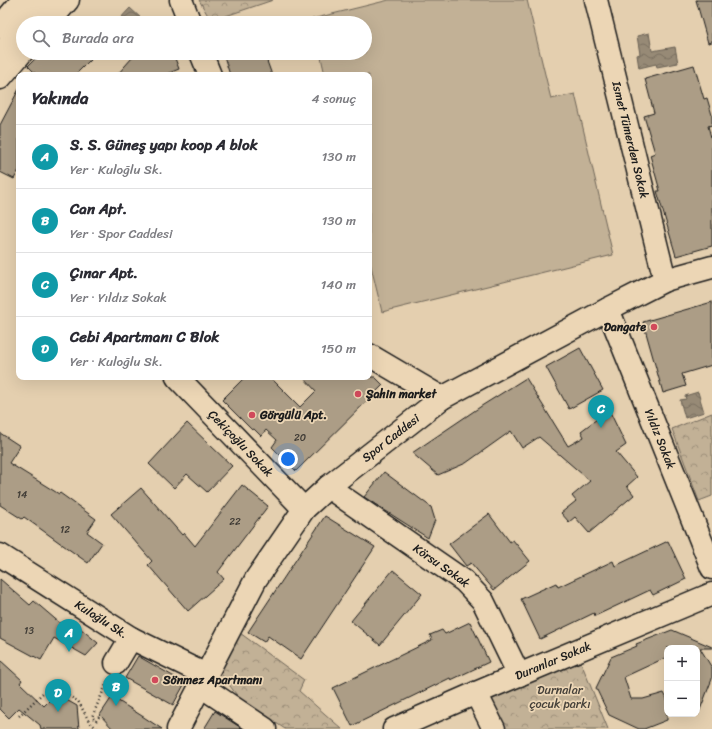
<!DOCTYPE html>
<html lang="tr">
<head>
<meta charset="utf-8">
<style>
	:root { --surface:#fff; --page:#f7f7f7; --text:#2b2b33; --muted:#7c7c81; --line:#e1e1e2; --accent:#1a73e8 }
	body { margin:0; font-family:Sriracha,sans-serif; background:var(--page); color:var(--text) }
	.controls { position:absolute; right:12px; bottom:12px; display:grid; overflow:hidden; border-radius:8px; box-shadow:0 4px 16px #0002 }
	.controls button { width:36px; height:36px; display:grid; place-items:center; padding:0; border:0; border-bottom:1px solid var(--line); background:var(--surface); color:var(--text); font:20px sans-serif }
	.you { position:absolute; left:288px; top:459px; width:14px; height:14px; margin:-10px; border:3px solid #fff; border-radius:50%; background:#1a73e8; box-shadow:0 0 0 6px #1a73e833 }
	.badge { display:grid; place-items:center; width:26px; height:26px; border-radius:50%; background:var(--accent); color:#fff; font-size:13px; font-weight:700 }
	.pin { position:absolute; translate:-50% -33px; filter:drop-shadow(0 1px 2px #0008) }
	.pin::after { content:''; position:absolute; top:21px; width:14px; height:12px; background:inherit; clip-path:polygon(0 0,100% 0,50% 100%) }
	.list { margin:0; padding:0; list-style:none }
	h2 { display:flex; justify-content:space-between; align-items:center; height:52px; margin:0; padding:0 16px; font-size:17px }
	h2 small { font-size:13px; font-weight:400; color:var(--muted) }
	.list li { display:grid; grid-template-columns:26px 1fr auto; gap:12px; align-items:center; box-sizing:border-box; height:64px; padding:0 16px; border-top:1px solid var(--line) }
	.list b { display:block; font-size:15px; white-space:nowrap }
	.list p { margin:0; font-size:13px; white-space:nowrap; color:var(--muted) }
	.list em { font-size:13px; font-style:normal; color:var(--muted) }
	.icon { flex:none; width:22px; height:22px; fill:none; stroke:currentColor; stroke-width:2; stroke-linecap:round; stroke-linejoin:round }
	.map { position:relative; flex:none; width:712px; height:729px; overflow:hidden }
	.search { position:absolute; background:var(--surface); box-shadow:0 4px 16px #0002; left:16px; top:16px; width:356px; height:44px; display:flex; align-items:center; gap:10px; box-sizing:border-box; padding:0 14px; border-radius:22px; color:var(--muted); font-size:15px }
	.panel { position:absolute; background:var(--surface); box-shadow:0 4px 16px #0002; left:16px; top:72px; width:356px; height:308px; border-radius:8px }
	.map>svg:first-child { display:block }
	.green { fill:#c2b196; stroke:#6f6659 }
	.forest { fill:url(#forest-crowns); stroke:#6f6659 }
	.water { fill:url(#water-waves); stroke:#665e52 }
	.building { fill:#ac9d86; stroke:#1c1c1c }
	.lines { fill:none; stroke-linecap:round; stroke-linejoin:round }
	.minor-casing { stroke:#1c1c1c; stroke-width:25 }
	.highway-casing { stroke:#1c1c1c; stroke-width:25 }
	.path { stroke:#1c1c1c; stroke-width:2.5; stroke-dasharray:1 3; stroke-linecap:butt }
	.minor { stroke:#ecd6b5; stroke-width:22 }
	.highway { stroke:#ecd6b5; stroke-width:22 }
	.poi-dot { fill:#d1495b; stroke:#ecd6b5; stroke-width:1.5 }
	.labels { text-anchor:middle; stroke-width:3.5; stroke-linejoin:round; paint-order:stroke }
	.number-label { font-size:10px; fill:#403c36 }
	.street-label { font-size:12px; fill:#1c1c1c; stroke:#ecd6b5 }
	.poi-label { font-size:12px; font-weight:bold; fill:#1c1c1c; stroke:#ecd6b5; text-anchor:start }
	.park-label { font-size:12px; fill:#46413a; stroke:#ecd6b5 }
</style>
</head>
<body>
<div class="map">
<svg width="712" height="729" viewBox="0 0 712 729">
	<defs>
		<pattern id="forest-crowns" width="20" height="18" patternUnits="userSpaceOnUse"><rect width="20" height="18" fill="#c2b196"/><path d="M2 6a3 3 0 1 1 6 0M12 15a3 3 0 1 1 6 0" fill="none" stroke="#9d8f7a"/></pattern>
		<pattern id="water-waves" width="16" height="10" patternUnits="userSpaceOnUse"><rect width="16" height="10" fill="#978a76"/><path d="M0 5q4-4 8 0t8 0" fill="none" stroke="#7a7060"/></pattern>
	</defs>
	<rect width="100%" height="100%" fill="#e4cfaf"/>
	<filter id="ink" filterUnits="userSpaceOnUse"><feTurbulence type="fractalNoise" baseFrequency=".025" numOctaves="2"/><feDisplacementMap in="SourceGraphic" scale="8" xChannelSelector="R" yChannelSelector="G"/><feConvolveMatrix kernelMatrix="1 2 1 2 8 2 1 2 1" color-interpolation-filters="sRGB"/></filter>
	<g filter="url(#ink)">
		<polygon class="green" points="389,0 527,0 551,99 575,94 613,255 382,312 369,258 369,75 325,75 320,53 365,53 365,23 313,23 312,19"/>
		<g class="forest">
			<polygon points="199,0 273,0 211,21"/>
			<polygon points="712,413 712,496 699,501 672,429"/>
			<polygon points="240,633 304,680 299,691 342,729 285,729 239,698 218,670"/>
			<polygon points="578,655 608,729 498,729 482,695"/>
		</g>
		<g class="water">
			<polygon points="130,8 142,19 139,23 116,23"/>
			<polygon points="649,33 652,51 675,47 678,63 657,67 656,64 639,68 637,55 640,54 637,36"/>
			<polygon points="698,392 704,412 685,418 680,400 686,399 685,396"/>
		</g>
		<g class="building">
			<polygon points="696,0 712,0 712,42 708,43"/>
			<polygon points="41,53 97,53 75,75 37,75 28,66"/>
			<polygon points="142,53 173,53 179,69 164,75 117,75 132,58"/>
			<polygon points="223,53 264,53 272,75 230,75"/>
			<polygon points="694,65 704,99 707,98 712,115 712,125 708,126 712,141 712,246 676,256 657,191 660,191 650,155 655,153 644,116 654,113 645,79"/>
			<polygon points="19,89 19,170 14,179 0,172 0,125"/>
			<polygon points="712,302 712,365 682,374 686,386 663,393 643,322"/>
			<polygon points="580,348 603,390 569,409 546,367"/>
			<polygon points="245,377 270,377 300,407 316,391 303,377 375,377 383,385 296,471 272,447 277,440 266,430 261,436 254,429 252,430 222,400"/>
			<polygon points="526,378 568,446 584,437 581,431 609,410 626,445 616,452 637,477 627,486 634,495 589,533 575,517 569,522 561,513 576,501 572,496 590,481 539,437 522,448 511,431 466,463 438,475 412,453 483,405"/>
			<polygon points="187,423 232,466 207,492 187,474 174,488 149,464"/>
			<polygon points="0,433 20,446 9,463 59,494 60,493 96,519 87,532 102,543 88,563 24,517 22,519 0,505"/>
			<polygon points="384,472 431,507 435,520 428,538 364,497"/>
			<polygon points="242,485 268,506 218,572 224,579 188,611 148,565 152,561 111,514 141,488 182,535 184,533 195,546"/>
			<polygon points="489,514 510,542 513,540 530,561 494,590 471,563 466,566 449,544"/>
			<polygon points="325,516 375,547 301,659 268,636 264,642 248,632"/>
			<polygon points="668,541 686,579 653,595 650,590 595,616 594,613 540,639 521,599 556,583 558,587 613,561 615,566"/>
			<polygon points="393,570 422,594 380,645 351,621"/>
			<polygon points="0,579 30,605 34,601 68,630 74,623 98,643 86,656 54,638 41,660 0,638"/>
			<polygon points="470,622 489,662 451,680 450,678 352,726 333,688 432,640 430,635 442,630 445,634"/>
			<polygon points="672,630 712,647 712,648 700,648 712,668 712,679 698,715 697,648 667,648 667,657 624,677 631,699 643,699 664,693 667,699 667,720 644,729 639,729 609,715 596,688 611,657 637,646 636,644"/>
			<polygon points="138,656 185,683 173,705 125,678"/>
			<polygon points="0,660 22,680 20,683 44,706 56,694 77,706 79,729 41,729 40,725 19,708 9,718 0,709"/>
			<polygon points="112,697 142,716 162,729 113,729 100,715"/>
			<polygon points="215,711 243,729 204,729"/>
		</g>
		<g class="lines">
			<defs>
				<g id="minor">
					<polyline points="181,0 190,23"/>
					<path id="s1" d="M596,0L665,280"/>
					<polyline points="201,53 210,75"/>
					<path id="s2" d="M608,309L712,568"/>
					<polyline points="369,355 442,398"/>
					<path id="s3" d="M177,377L304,509"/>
					<path id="s4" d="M328,487L464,581L483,601L519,675"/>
					<path id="s5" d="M0,555L131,638L194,669L206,677"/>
					<polyline points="116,663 131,638"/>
					<polyline points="201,686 265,729"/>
					<polyline points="476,693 494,729"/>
					<path id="s6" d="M178,729L256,579L304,509L328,487L442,398L608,309L665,280L712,267"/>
					<path id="s7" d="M394,729L476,693L712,594"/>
				</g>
				<g id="highway">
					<polyline points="26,23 46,0"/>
					<polyline points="48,23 68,0"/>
					<polyline points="0,27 23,0"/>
					<polyline points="0,55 23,27"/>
					<polyline points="0,78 23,51"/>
				</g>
			</defs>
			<use href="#minor" class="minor-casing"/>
			<use href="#highway" class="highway-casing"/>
			<g class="path">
				<polyline points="19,716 50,686 78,701 89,721 97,729"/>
				<polyline points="99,717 96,721 92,717 108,680"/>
			</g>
			<use href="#minor" class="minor"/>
			<use href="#highway" class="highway"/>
		</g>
	</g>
	<g class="poi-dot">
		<circle cx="654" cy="327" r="4"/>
		<circle cx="358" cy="394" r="4"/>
		<circle cx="252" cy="415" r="4"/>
		<circle cx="155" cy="680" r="4"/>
	</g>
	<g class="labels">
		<g class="number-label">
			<text x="300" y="441">20</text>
			<text x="22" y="498">14</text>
			<text x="235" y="525">22</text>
			<text x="65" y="533">12</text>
			<text x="29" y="634">13</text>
		</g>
		<g class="street-label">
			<text dy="4" stroke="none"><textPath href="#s1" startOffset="144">Ismet Tümerden Sokak</textPath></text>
			<text dy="4" stroke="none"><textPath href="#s6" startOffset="366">Spor Caddesi</textPath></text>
			<text dy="4" stroke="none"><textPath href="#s2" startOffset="140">Yıldız Sokak</textPath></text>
			<text dy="4" stroke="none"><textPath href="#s3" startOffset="92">Çekiçoğlu Sokak</textPath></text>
			<text dy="4" stroke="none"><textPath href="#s4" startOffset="138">Körsu Sokak</textPath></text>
			<text dy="4" stroke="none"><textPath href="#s5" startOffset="120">Kuloğlu Sk.</textPath></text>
			<text dy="4" stroke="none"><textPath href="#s7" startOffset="173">Duranlar Sokak</textPath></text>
		</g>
		<g class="poi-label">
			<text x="646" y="331" text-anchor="end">Dangate</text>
			<text x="366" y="398">Şahin market</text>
			<text x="260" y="419">Görgülü Apt.</text>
			<text x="163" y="684">Sönmez Apartmanı</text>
		</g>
		<g class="park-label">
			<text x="560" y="694">Durnalar<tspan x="560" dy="14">çocuk parkı</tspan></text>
		</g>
	</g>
</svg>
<div class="controls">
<button>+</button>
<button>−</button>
</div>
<div class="you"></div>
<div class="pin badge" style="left:69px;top:652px;background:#0f9aa8">A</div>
<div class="pin badge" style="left:116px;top:706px;background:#0f9aa8">B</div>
<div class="pin badge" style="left:601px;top:428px;background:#0f9aa8">C</div>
<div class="pin badge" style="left:58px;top:712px;background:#0f9aa8">D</div>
<div class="search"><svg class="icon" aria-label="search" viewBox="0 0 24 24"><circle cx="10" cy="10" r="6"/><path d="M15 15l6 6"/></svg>Burada ara</div>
<section class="panel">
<h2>Yakında<small>4 sonuç</small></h2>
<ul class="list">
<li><span class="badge" style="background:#0f9aa8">A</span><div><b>S. S. Güneş yapı koop A blok</b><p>Yer · Kuloğlu Sk.</p></div><em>130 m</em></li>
<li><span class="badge" style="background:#0f9aa8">B</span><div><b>Can Apt.</b><p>Yer · Spor Caddesi</p></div><em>130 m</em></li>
<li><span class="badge" style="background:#0f9aa8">C</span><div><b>Çınar Apt.</b><p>Yer · Yıldız Sokak</p></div><em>140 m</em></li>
<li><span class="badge" style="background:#0f9aa8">D</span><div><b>Cebi Apartmanı C Blok</b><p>Yer · Kuloğlu Sk.</p></div><em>150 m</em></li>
</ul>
</section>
</div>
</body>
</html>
